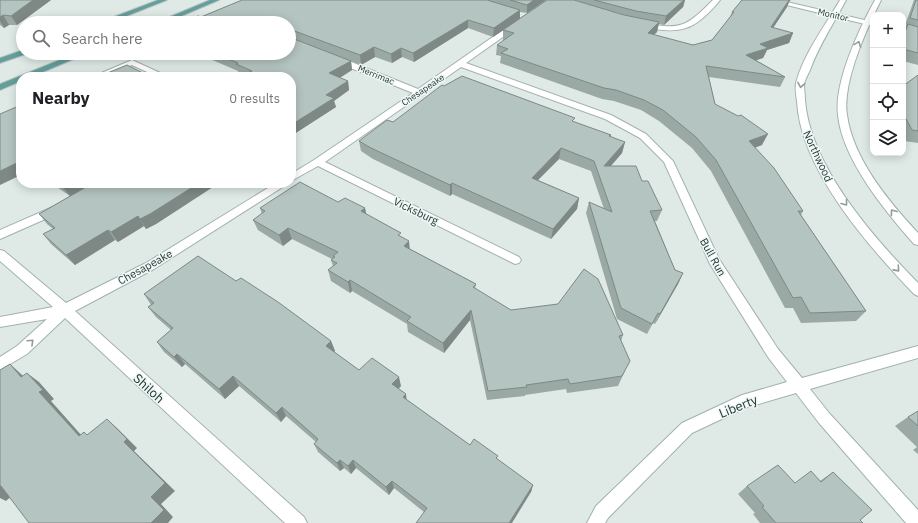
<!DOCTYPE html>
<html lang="en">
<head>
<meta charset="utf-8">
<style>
	:root { --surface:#fff; --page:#f6f6f6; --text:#202124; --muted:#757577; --line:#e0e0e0 }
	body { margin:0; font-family:"IBM Plex Sans",sans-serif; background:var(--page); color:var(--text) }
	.controls { position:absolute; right:12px; top:12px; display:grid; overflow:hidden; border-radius:8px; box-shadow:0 2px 10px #0003 }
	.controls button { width:36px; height:36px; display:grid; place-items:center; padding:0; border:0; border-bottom:1px solid var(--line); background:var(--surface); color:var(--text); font:20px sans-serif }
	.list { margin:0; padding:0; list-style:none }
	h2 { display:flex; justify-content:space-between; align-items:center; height:52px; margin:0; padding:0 16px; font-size:17px }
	h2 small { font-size:13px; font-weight:400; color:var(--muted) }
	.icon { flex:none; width:22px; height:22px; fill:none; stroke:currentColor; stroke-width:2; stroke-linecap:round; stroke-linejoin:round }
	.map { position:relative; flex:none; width:918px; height:523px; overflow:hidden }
	.search { position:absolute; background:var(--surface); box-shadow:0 2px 10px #0003; left:16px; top:16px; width:280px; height:44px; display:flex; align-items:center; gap:10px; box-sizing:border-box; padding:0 14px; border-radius:22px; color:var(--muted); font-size:15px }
	.panel { position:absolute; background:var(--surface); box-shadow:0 2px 10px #0003; left:16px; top:72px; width:280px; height:116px; border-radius:16px }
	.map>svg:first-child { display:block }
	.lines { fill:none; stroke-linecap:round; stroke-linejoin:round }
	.minor-casing { stroke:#a2b1af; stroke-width:2 }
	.tertiary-casing { stroke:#a2b1af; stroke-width:2 }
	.primary-casing { stroke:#bcc4c3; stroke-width:2 }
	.minor { fill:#fff; fill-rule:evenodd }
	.tertiary { fill:#fff; fill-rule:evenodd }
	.primary { fill:#649f9b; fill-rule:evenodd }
	.wall { fill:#9ba9a5 }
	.shaded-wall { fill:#7e8986 }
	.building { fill:#b4c4c0; stroke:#7e8986 }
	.oneway { stroke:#909c9b }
	.labels { text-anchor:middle; stroke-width:3; stroke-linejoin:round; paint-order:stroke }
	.far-street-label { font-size:9px; fill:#203937; stroke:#eff7f4 }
	.street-label { font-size:11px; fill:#203937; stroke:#eff7f4 }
	.near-street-label { font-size:13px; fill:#203937; stroke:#eff7f4 }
</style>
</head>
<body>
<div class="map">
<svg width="918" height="523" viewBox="0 0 918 523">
	<rect width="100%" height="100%" fill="#dfeae7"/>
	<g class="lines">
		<defs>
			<g id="minor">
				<path d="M713,0H720C694,32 679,35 639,26L638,24L642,22C680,31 686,27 713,0Z"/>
				<polygon points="766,0 778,0 873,22 873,26"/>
				<polygon points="513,23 516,23 520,25 466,63 611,115 646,134 673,161 719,259 778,349 802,378 918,346 918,358 810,389 829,413 918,510 918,523 906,523 819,423 796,393 745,408 692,433 608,518 605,523 587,523 596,506 682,423 742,395 787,382 768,357 710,264 664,162 640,138 605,119 461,67 325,162 519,257 521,260 519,263 515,264 318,166 291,181 291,174 314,160 413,93 333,61 333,57 339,57 418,89"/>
				<polygon points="132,60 169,77 158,77 132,65 103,77 92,77"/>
				<polygon points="276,183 289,183 154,269 75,311 304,517 307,523 285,523 65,318 27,354 0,370 0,357 17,346 47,319 0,327 0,317 53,307 0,261 0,250 4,251 66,303 146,263"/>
				<polygon points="55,206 59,207 60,210 59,213 0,239 0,230"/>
			</g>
			<g id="tertiary">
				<path d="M840,0H846C834,23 819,45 810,70C808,75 805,79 804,84C804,89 805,95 805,100C810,166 873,237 918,283V296L914,294C869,247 800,169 797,101C796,95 795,89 796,83C804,53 825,26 840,0Z"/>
				<path d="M875,0H881C867,28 842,83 847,115C853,159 889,202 918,233V245L914,244C885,211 842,159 838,115C834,82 859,29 875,0Z"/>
			</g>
			<g id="primary">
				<polygon points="158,0 167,0 109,23 98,23"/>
				<polygon points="210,0 219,0 165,23 155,23"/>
				<polygon points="23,50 23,53 26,54 0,63 0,58"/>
				<polygon points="77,53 88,53 31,77 21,77 21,81 0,90 0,84"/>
			</g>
		</defs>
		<use href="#minor" class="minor-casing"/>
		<use href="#tertiary" class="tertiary-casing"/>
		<use href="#primary" class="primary-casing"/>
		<use href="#minor" class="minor"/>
		<use href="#tertiary" class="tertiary"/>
		<use href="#primary" class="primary"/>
	</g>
	<g class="wall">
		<polygon points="0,0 51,0 17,25 9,25 4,28 0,25"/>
		<polygon points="242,0 546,0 527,13 520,12 520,19 493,37 468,28 414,62 402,57 392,63 375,57 361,65 338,56 351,61 352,70 340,78 348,81 349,90 334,101 336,107 291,136 291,77 247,77 239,74 238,71 196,53 289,53 289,23 201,17"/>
		<polygon points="547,0 685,0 683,7 664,25 659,24 657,32 653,35 693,45 712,40 730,17 732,12 742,0 791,0 790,1 789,1 787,7 773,28 793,33 789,43 767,50 763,58 756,60 785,77 780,87 709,77 715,104 762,145 755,147 803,211 801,215 866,311 856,321 801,323 793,308 785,308 711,171 692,148 659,121 641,110 614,101 602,99 500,63 501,56 496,55 497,45 504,40 503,40 503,30"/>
		<polygon points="914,0 918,0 918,65 903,61 903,32 905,28 904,28"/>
		<polygon points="918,75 918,143 904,141 903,139 903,86"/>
		<polygon points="393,122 574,122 611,135 610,137 625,142 622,153 611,166 642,181 662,210 657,221 655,221 675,270 683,273 678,284 655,324 653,323 647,334 617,319 586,213 589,202 604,209 591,171 559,159 538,180 579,198 577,209 551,239 452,194 450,196 373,159 361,151 359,141"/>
		<polygon points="51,183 219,183 156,224 146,229 144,226 118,242 115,240 75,265 51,244 43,234 53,229 47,224 39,214 70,196"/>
		<polygon points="338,202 365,208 366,214 401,237 410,249 476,284 475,289 511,310 623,335 621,341 625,371 618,386 567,393 566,389 525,395 525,396 487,400 470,320 444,353 408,332 407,324 352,291 350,293 331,281 328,270 333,266 331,260 332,259 292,239 283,246 258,230 253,220 262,214 260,208"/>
		<polygon points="236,281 331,341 335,351 334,352 359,370 401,386 398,389 407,400 470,445 497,459 533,485 531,492 424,512 394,488 389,495 356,468 351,474 344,468 340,471 318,452 314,444 316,442 286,416 281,422 239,386 225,399 185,364 182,367 164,352 157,342 171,330 156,317 148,307 151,305 144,294"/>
		<polygon points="918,411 918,454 913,450 917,447 895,426 908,417"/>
		<polygon points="833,472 860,520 863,523 760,523 753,514 755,513 738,494 747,486 820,481"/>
	</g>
	<g class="shaded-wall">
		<polygon points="33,0 51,0 17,25 11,16"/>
		<polygon points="534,0 546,0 527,13 527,5"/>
		<polygon points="684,0 685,0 683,7 664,25 666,16"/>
		<polygon points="789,0 790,0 787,7 767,37 771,27"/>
		<polygon points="520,10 520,19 493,37 494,28"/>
		<polygon points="3,15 9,25 4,28 0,21 0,17"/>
		<polygon points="468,20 468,28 414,62 413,53"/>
		<polygon points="659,22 657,32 645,43 648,33"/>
		<polygon points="793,33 789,43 767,50 763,58 742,65 746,55 760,44"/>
		<polygon points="374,47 375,57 361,65 360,55"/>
		<polygon points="401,48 402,57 392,63 391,54"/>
		<polygon points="351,61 352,70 331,83 329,73"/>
		<polygon points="348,81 349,90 334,101 336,107 291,136 291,125 326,95"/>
		<polygon points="768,134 762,145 744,152 749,141"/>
		<polygon points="625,142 622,153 601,177 604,166"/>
		<polygon points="561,148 559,159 530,188 532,178"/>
		<polygon points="19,162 21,165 21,175 0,185 0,171"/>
		<polygon points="69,183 95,183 70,196 62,186"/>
		<polygon points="199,183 219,183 156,224 146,229 140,219"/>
		<polygon points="452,183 452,194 450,196 450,185"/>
		<polygon points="579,198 577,209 551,239 553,229"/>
		<polygon points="365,208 367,219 361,211"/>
		<polygon points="138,216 144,226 118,242 111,232"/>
		<polygon points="288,228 292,239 283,246 279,235"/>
		<polygon points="108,230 115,240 75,265 66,255"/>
		<polygon points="409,241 410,252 404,246"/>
		<polygon points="683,273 678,284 655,324 660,314"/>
		<polygon points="350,280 352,291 350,293 348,282"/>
		<polygon points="471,310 470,320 444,353 443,343"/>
		<polygon points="331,341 335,351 330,356 326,346"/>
		<polygon points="177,354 185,364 182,367 174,357"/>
		<polygon points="10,364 21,374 33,386 21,377"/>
		<polygon points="27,373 39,382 54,399 51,401 90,445 79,436 39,392"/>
		<polygon points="233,376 239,386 225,399 219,389"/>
		<polygon points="399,377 401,386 394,394 392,384"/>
		<polygon points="406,394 407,403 403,397"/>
		<polygon points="282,407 286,416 281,422 276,413"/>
		<polygon points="107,419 117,428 137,448 134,451 175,491 161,504 173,517 168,523 151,523 151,497 124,442"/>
		<polygon points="340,460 344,468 340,471 337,463"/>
		<polygon points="353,460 356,468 351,474 348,466"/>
		<polygon points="392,481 394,488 389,495 386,487"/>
		<polygon points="533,485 531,492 512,523 509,523"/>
		<polygon points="0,486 1,486 15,493 6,501 0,498"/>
	</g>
	<g class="building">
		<polygon points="0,0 33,0 11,16 3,15 0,17"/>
		<polygon points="242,0 487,0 520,10 494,28 468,20 413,53 401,48 391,54 374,47 360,55 289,29 289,23 182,23 198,16 201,17"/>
		<polygon points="510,0 534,0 527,5"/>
		<polygon points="547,0 574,0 624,15 659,22 648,33 693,45 712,40 734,12 732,12 742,0 789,0 771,27 793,33 760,44 768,48 746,55 785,77 706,66 715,104 738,116 741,115 768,134 749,141 774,168 803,211 798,211 866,311 810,313 801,297 793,298 716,160 696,137 663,110 644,100 616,90 604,88 501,53 508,49 497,45 514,33 503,30"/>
		<polygon points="594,0 684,0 666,16 636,11"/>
		<polygon points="916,0 918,0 918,20 910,18"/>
		<polygon points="908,24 918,27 918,53 903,49 903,38"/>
		<polygon points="289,37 351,61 329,73 348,81 326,95 334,98 291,125 291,77 256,77 247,73 252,71 236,64 238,63 214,53 289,53"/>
		<polygon points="127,65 151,77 92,77 98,75 100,76"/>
		<polygon points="918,75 918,131 912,130 903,113 903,86"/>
		<polygon points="462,76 575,118 572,121 611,135 609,136 625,142 604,166 636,166 642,181 648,181 662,210 650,211 675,270 683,273 660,314 658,313 652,324 621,308 589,202 612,212 594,161 561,148 532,178 579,198 553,229 452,183 450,185 371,148 359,141 387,120 393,122 442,85 444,86"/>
		<polygon points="21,105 21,164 19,162 0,171 0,114"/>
		<polygon points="300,182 338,202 345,198 365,208 361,211 401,233 398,235 409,241 404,246 476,284 473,287 511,310 558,304 584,269 598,279 623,335 619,336 630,361 622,376 570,384 568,379 526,385 527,387 488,391 471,310 443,343 407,321 411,317 350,280 348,282 328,270 337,263 331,260 335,257 333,256 338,252 288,228 279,235 253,220 265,211 260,208"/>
		<polygon points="58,183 69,183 62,186"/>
		<polygon points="93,183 199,183 150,214 140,219 138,216 111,232 108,230 66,255 43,234 55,228 39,214"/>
		<polygon points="198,256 236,281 241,278 278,302 331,341 326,346 359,370 372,358 399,377 392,384 406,394 403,397 470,445 474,439 498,456 496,458 533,485 509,523 416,523 427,508 392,481 386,487 353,460 348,466 340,460 337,463 314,444 318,439 282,407 276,413 233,376 219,389 177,354 174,357 157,342 173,328 148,307 154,303 144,294"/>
		<polygon points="10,364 21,377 27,373 43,390 39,392 79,436 84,432 87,435 107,419 127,439 124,442 165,483 151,497 164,510 151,523 29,523 1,486 0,486 0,370"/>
		<polygon points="918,411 918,426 908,417"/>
		<polygon points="778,465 795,483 811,471 821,482 833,472 872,510 860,520 863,523 776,523 762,507 764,506 747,486"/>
	</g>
	<defs><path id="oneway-chevron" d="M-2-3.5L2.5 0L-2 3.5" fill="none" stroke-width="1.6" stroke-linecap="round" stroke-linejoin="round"/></defs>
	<g class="oneway">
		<use href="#oneway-chevron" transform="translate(858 44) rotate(-69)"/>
		<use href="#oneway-chevron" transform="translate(801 85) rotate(100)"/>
		<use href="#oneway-chevron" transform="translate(845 203) rotate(53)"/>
		<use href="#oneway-chevron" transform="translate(893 212) rotate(-126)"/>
		<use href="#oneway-chevron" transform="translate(897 269) rotate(48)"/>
		<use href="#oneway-chevron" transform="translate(31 342) rotate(-43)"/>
	</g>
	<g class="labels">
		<g class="far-street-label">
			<text transform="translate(833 15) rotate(13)" y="3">Monitor</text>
			<text transform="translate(376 75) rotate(22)" y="3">Merrimac</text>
			<text transform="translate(423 90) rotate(-34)" y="3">Chesapeake</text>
		</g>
		<g class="street-label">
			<text transform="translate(818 156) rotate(65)" y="4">Northwood</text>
			<text transform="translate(416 211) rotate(26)" y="4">Vicksburg</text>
			<text transform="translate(713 257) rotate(61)" y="4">Bull Run</text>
			<text transform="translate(145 267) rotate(-29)" y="4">Chesapeake</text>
		</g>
		<g class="near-street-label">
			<text transform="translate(149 388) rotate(42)" y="5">Shiloh</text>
			<text transform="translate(738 406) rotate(-22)" y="5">Liberty</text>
		</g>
	</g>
</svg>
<div class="controls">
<button>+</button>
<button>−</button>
<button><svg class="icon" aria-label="locate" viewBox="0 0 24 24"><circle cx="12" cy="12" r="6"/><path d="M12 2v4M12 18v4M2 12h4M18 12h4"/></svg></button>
<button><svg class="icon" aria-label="layers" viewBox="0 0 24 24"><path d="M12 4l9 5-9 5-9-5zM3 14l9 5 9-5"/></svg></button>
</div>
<div class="search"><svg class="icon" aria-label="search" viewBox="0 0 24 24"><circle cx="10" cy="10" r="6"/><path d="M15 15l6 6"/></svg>Search here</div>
<section class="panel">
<h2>Nearby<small>0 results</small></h2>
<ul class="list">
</ul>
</section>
</div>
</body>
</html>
